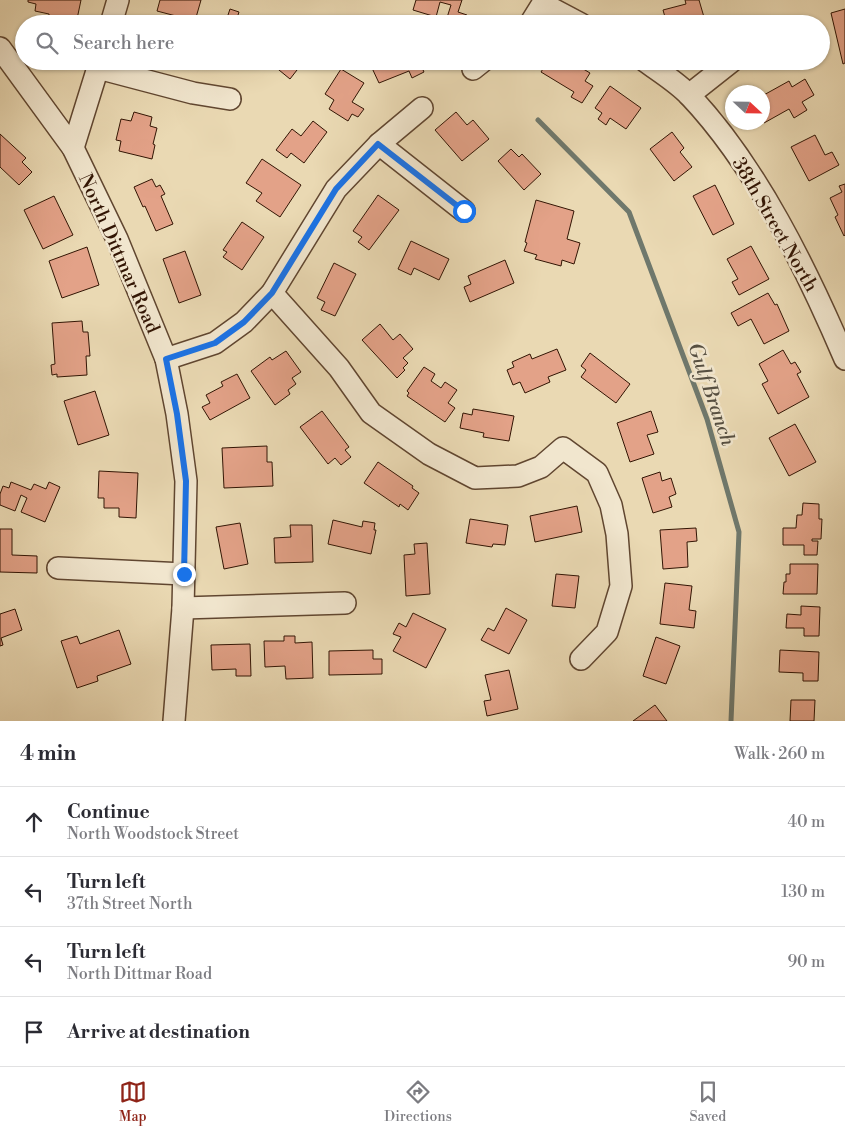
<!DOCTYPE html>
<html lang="en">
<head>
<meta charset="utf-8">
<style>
	:root { --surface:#fff; --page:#f2f2f3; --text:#2b2b33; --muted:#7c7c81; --line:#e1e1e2; --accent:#8f2418 }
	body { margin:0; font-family:"Libre Bodoni",serif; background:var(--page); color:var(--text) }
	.compass { position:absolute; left:725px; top:85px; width:45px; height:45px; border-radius:50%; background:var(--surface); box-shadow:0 1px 4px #0004; rotate:112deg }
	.stop { position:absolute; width:15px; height:15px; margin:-11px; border:4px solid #1a73e8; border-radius:50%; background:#fff }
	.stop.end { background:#1a73e8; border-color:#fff; box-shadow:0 1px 5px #0008 }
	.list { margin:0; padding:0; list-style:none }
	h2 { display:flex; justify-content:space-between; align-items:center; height:65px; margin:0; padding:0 20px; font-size:21px }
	h2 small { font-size:16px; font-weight:400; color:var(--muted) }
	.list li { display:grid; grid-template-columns:32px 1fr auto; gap:15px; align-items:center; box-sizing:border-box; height:70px; padding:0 20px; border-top:1px solid var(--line) }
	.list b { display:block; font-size:19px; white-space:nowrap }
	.list p { margin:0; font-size:16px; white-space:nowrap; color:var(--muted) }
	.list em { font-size:16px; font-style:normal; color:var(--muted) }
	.icon { flex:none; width:28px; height:28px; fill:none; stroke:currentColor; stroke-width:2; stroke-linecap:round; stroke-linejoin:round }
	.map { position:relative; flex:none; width:845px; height:721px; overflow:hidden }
	.search { position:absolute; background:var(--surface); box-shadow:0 1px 4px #0004; left:15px; right:15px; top:15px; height:55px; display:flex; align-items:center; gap:12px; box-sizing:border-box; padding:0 18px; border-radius:28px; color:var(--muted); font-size:19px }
	.sheet { height:345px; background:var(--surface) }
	nav { display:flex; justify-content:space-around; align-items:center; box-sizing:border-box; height:70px; border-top:1px solid var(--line); background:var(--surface); font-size:14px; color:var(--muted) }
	nav a { display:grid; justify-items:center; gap:2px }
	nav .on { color:var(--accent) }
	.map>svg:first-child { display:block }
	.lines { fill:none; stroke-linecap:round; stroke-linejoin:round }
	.stream { stroke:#6f786c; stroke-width:5 }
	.building { fill:#e3a288; stroke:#321504 }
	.minor-casing { stroke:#604630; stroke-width:24 }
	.minor { stroke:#f1e6ce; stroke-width:21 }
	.route { stroke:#1a73e8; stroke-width:6 }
	.labels { text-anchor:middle; stroke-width:5; stroke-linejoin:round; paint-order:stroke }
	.street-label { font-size:19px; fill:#321504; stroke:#f1e6ce }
	.water-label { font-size:20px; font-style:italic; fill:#564f41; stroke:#f1e6ce }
</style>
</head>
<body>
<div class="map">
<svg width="845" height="721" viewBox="0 0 845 721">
	<rect width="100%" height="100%" fill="#ead9b3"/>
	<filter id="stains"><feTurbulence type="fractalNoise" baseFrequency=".004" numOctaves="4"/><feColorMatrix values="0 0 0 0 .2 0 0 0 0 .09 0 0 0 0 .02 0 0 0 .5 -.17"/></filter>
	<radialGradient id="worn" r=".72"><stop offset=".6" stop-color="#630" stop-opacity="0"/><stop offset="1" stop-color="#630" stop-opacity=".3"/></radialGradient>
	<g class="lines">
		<polyline class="stream" points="538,120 629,212 707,419 739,532 731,721"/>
	</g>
	<g class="building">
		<polygon points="28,0 81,0 76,24 49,18 49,14 35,11 36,4 28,2"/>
		<polygon points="160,0 201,0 195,21 157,11"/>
		<polygon points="416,0 462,0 458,12 467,15 465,24 445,24 451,5 440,2 436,17 413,10"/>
		<polygon points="685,0 699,0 706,24 667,24 663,10 686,4"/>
		<polygon points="230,9 239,12 236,21 244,24 225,24"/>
		<polygon points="845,9 845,63 843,64 831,13"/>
		<polygon points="268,61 304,61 290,79"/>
		<polygon points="380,61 427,61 430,67 423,70 424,72 412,78 409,71 379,83 372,68 379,65 377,62"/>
		<polygon points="548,61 570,61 590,73 585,81 593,86 582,103 571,97 574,92 541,72"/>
		<polygon points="341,69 364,83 352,102 364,109 358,117 352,114 348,121 329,109 334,100 325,94"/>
		<polygon points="805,79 814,95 802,102 807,110 794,118 789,109 764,123 762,96 789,81 792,87"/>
		<polygon points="610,86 641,108 626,129 610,118 606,125 598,119 602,113 595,108"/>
		<polygon points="134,112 152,117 150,126 157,128 153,144 155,145 152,159 119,151 121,141 116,140 121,119 131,121"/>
		<polygon points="456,112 467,125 473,120 489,139 462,161 435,130"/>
		<polygon points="313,121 327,132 304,163 291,153 287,158 276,150 292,129 301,136"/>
		<polygon points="672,132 684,148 680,152 692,167 674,181 650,149"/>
		<polygon points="0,134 26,158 22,162 32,172 19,185 0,167"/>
		<polygon points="815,135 825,155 832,152 839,165 809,181 791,147"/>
		<polygon points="511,149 519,157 522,154 541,174 524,190 498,161"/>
		<polygon points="262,159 301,185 280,217 256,201 262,193 246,183"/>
		<polygon points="152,179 156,187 160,185 165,194 161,196 173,224 156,231 145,206 143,207 134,187"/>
		<polygon points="845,184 845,235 844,236 835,217 838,215 830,198 842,192 839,186"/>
		<polygon points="715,185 734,224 713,235 693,196"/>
		<polygon points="378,195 399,210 369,250 358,242 362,237 353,231"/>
		<polygon points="54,196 73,235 43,249 24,210"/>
		<polygon points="536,200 574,211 567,239 580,243 574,264 562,260 561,266 535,259 537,255 524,251 527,243 525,242"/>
		<polygon points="242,222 264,237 242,270 223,257 227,252 223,250"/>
		<polygon points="411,241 449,259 439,280 414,268 411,275 398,269"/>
		<polygon points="751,246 769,279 739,295 732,282 738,279 727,259"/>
		<polygon points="87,247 99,285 62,298 49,261"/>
		<polygon points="185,251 201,295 179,303 163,259"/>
		<polygon points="505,260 514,283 470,302 464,287 471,284 468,276"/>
		<polygon points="334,263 356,274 335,316 321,310 325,302 317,298"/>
		<polygon points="768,293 775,305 777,304 789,331 764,344 751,319 738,326 731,313"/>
		<polygon points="82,321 83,332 88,332 90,356 86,356 87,375 57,377 57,374 52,375 51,365 55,364 52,323"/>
		<polygon points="380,324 393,340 400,334 413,349 403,358 408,363 403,368 405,370 397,378 362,340"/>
		<polygon points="557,349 566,370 548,377 550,382 525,393 520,382 513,385 507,370 514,367 512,362 530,354 532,359"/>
		<polygon points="783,350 791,364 795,362 801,372 797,374 809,397 778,414 762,384 768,381 759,364"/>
		<polygon points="286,351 301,372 292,378 296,384 288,390 290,394 275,405 251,371 270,357 272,360"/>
		<polygon points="590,353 630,384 616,403 581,377 586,370 581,366"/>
		<polygon points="424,367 435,374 431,381 441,388 445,382 457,390 448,403 455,408 445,422 407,396 409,393 407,391"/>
		<polygon points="237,374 250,398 210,420 202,407 210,403 206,395 223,386 221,382"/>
		<polygon points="95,391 109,435 78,445 64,401"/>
		<polygon points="473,409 514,416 509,441 483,437 484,433 460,428 463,413 472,415"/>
		<polygon points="322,411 349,447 345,450 351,457 341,465 335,458 328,464 300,427"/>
		<polygon points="651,411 658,432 647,435 654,454 630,462 617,423"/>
		<polygon points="795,424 816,462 789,476 769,438"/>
		<polygon points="267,446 267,462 272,462 273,486 224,488 222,448"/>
		<polygon points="378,462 413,486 412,488 419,493 408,510 400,504 399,507 364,483"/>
		<polygon points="99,471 138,473 136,518 119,517 119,508 104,508 104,498 98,498"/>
		<polygon points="660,472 662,481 671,478 676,494 669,497 672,507 653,513 642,478"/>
		<polygon points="11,482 31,490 34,484 46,489 49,482 60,487 45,522 21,512 27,498 21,495 15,511 0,505 0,494 3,486 9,488"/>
		<polygon points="803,503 819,504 819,519 822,519 821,539 812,539 812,541 818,541 817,555 804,555 804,545 783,545 783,528 796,528 797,515 802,515"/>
		<polygon points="577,506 582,532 535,542 530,516"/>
		<polygon points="470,519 508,525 505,545 493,544 492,547 466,543"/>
		<polygon points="333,520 362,527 363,521 375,523 374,530 376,530 371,554 328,544"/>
		<polygon points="240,523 248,564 224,569 216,527"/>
		<polygon points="290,525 312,525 313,562 275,563 274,538 291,537"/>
		<polygon points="696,528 697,541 687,542 688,567 663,569 660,530"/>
		<polygon points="0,529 12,529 12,555 37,556 37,573 0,572"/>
		<polygon points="427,543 430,594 406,596 404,555 415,554 414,544"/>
		<polygon points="790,564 818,564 817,594 783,594 784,582 786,582 786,574 790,574"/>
		<polygon points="556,574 579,576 575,608 552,606"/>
		<polygon points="665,583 692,586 689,610 696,611 694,628 660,624"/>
		<polygon points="801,606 820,607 819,636 804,636 804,628 786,628 787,614 801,615"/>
		<polygon points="506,608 527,620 509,654 481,640 488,628 494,631"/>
		<polygon points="15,609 22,630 1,638 3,645 0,646 0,614"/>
		<polygon points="413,613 446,629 426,668 393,651 401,637 393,634 399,623 406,627"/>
		<polygon points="119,630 131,664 97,676 98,681 77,688 61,641 77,636 80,644"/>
		<polygon points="284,636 295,636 295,643 312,642 313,678 286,679 285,666 265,667 264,641 284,641"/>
		<polygon points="656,637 680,646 666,684 643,676"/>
		<polygon points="250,644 251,676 236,676 236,669 212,670 211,645"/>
		<polygon points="373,650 373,659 382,659 382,674 329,675 329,651"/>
		<polygon points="780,650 819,652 818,681 803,681 803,673 779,672"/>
		<polygon points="509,670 518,709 487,716 484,701 491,700 485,675"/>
		<polygon points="791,700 815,700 814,721 790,721"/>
		<polygon points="655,705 667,721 633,721"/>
	</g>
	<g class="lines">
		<defs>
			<g id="minor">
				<polyline points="543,4 581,24"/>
				<polyline points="111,24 118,0"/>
				<polyline points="530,24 545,0"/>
				<polyline points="0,48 73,148 117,239 166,359 177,414 186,481 183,608 174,721"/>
				<path d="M645,61C660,72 678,83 690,96C757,167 807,270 845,359"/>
				<polyline points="98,68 193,93 230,99"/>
				<polyline points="473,69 483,61"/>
				<polyline points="689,95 732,61"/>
				<polyline points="379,144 464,211"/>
				<polyline points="73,148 100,61"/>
				<polyline points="272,293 339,368 371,413 429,454 475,478 518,476 541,467 563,448 597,473 611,505 617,534 621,586 607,632 581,659"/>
				<polyline points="166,359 215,343 244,322 272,293 336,189 379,144 422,108"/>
				<polyline points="58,568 184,574"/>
				<polyline points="183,608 345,603"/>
			</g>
		</defs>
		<use href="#minor" class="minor-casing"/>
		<use href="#minor" class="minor"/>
	</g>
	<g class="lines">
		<polyline class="route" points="184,574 186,481 177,414 166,359 215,343 244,322 272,293 336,189 378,144 464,211"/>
	</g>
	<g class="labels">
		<g class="street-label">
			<text transform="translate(776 224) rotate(60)" y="7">38th Street North</text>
			<text transform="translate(120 253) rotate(66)" y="7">North Dittmar Road</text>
		</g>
		<g class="water-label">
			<text transform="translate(712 394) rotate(71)" y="7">Gulf Branch</text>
		</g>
	</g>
	<rect width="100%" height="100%" filter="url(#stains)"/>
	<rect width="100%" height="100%" fill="url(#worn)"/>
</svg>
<svg class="compass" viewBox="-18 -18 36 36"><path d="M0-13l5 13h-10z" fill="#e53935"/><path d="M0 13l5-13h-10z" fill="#7c7c81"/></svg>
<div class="stop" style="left:464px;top:211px"></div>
<div class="stop end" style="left:184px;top:574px"></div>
<div class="search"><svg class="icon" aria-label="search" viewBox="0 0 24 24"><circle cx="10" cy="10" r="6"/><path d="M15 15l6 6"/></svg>Search here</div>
</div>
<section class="sheet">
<h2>4 min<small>Walk · 260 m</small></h2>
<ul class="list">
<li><svg class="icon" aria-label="ahead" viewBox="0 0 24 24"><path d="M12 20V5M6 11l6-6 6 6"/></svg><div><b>Continue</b><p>North Woodstock Street</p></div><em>40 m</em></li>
<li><svg class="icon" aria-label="left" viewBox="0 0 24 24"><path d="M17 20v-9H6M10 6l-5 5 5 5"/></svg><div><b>Turn left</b><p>37th Street North</p></div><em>130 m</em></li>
<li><svg class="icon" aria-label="left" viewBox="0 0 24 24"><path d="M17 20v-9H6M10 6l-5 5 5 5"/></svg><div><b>Turn left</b><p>North Dittmar Road</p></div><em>90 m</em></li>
<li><svg class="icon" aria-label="arrive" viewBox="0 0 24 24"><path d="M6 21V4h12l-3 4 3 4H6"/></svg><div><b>Arrive at destination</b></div></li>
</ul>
</section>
<nav>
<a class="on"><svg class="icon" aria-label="map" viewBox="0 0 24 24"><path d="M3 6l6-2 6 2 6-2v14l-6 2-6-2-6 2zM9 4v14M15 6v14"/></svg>Map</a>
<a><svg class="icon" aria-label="directions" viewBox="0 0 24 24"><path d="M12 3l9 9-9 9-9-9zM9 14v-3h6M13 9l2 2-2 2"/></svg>Directions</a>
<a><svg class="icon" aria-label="saved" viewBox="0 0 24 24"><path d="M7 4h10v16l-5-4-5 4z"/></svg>Saved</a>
</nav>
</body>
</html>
